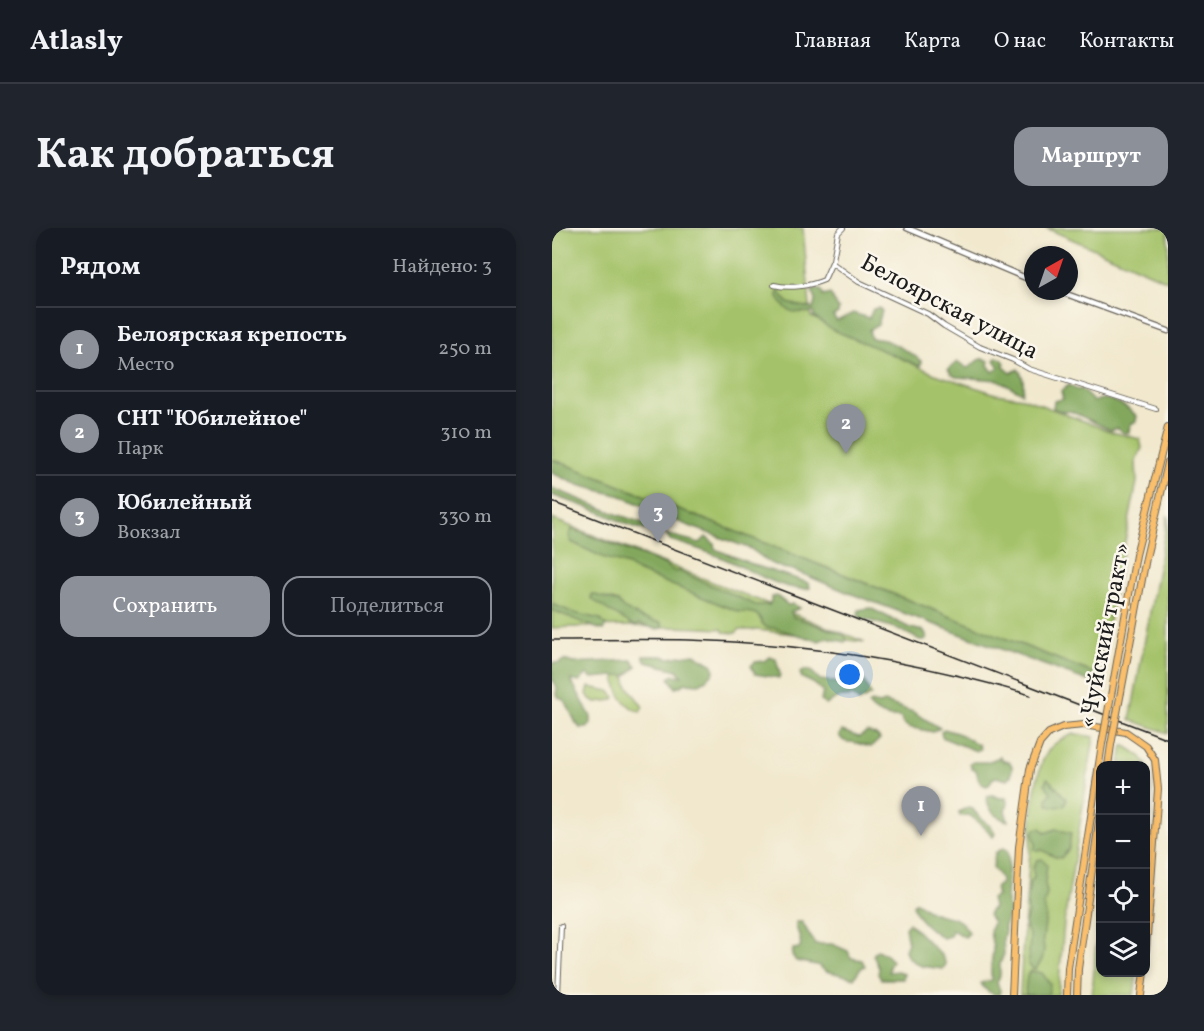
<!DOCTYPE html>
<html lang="ru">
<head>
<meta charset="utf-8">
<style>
	:root { --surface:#171b24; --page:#20242c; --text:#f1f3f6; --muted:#9ea1a6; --line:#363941; --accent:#8c9099 }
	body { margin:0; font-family:Vollkorn,serif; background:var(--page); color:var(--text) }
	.controls { position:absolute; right:18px; bottom:18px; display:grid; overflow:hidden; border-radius:12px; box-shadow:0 3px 9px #0003 }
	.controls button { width:54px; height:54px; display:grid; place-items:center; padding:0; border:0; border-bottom:2px solid var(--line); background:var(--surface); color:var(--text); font:30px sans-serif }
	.compass { position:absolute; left:472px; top:18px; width:54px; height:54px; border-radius:50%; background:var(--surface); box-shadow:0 3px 9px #0003; rotate:40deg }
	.you { position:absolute; left:298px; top:447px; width:21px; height:21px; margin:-15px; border:4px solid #fff; border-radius:50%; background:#1a73e8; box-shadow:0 0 0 9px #1a73e833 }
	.badge { display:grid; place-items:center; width:39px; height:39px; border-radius:50%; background:var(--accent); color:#fff; font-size:20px; font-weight:700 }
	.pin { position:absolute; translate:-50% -50px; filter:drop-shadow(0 2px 3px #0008) }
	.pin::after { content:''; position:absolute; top:32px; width:21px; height:18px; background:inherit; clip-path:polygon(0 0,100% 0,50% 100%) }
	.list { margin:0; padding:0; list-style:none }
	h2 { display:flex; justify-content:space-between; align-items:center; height:78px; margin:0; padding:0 24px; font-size:26px }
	h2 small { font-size:20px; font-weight:400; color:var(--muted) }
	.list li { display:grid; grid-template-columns:39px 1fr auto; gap:18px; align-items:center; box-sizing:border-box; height:84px; padding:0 24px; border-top:2px solid var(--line) }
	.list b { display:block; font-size:22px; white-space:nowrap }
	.list p { margin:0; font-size:20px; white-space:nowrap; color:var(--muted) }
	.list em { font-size:20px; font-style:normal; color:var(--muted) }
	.actions { display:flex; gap:12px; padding:18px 24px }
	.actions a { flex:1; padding:14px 0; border:2px solid var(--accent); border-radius:18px; text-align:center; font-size:21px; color:var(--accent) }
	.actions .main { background:var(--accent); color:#fff }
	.icon { flex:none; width:33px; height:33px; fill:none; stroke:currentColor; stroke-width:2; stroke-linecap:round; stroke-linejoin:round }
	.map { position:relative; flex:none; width:616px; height:767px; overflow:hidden; border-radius:18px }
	header { display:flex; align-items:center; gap:36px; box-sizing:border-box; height:84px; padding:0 30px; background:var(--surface); border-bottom:2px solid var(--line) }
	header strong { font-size:28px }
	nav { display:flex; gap:33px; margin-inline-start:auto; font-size:21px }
	.intro { display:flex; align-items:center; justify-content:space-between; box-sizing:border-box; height:144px; padding:0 36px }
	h1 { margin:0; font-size:42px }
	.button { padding:15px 27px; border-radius:18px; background:var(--accent); color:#fff; font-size:21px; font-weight:700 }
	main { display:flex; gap:36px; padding:0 36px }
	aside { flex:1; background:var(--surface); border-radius:18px; box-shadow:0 3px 9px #0003 }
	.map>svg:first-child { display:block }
	.green { fill:#a4c269; stroke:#606f42; stroke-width:1.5 }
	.forest { fill:#83a85d; stroke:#50623c; stroke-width:1.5 }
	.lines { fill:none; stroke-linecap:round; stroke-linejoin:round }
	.minor-casing { stroke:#67635a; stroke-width:6 }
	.tertiary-casing { stroke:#67635a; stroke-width:7 }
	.trunk-casing { stroke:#67635a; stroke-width:8 }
	.minor { stroke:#fff; stroke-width:4 }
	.tertiary { stroke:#fff; stroke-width:4.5 }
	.trunk { stroke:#f9bf6d; stroke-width:6 }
	.rail { stroke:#1c1c1c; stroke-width:1.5 }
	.trunk-bridge-casing { stroke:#67635a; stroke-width:8; stroke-linecap:butt }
	.trunk-bridge { stroke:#f9bf6d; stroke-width:6 }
	.labels { text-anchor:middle; stroke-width:5; stroke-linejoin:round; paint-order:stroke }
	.street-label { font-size:24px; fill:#1c1c1c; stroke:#fbf7ec }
</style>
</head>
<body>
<header>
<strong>Atlasly</strong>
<nav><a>Главная</a><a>Карта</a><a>О нас</a><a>Контакты</a></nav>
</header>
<div class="intro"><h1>Как добраться</h1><a class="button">Маршрут</a></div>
<main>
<aside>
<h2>Рядом<small>Найдено: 3</small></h2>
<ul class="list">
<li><span class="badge">1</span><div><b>Белоярская крепость</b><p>Место</p></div><em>250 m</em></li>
<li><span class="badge">2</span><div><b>СНТ &quot;Юбилейное&quot;</b><p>Парк</p></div><em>310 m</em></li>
<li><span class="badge">3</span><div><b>Юбилейный</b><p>Вокзал</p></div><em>330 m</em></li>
</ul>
<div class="actions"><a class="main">Сохранить</a><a>Поделиться</a></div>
</aside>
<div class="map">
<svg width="616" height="767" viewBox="0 0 616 767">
	<rect width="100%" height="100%" fill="#fbf7ec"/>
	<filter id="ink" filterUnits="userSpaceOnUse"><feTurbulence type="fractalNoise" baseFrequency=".0167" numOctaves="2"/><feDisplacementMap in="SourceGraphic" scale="12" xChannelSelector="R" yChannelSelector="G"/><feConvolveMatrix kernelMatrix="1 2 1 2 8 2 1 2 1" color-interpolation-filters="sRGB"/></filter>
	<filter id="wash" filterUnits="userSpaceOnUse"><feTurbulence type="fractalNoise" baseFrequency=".008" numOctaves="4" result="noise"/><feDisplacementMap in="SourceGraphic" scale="24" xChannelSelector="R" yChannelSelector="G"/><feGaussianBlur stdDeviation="1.35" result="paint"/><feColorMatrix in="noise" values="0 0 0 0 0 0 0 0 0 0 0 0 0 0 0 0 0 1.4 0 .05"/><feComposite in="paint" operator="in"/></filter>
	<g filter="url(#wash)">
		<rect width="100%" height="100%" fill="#f1e8cd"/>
		<g class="green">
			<polygon points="0,0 251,0 259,89 383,146 444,166 471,170 560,204 588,211 590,220 584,233 585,254 546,447 0,231"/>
			<polygon points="494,0 616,0 616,53 501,3"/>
			<polygon points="616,287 616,505 578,492"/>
			<path d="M0,291L313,414L205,402H187L184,405L171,404L170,401C113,398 57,397 0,400Z"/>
			<path d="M63,447H73L75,457L91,479L88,484C72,478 64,464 63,447Z"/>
			<polygon points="37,459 57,463 63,469 61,472 44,474 38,471 35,466"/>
			<path d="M522,506L542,509L512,695L506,767H468C470,719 474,671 478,623C480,594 480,560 491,532C497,517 508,511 522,506Z"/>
			<path d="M571,517C583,523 593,530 597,543C602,560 595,613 594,634V538L568,537Z"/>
			<polygon points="548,666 548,744 585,745 582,767 540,767"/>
		</g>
		<g class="forest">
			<path d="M260,62H269L271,68L278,66C282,70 282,76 287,81L286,85L281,88L285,93L301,85L317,90L321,81L327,80L330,83L326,97L317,102L319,110C324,111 330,111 335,113C342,115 366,129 370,134L368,138L281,102L262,89L261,84C242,86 232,85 225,66L227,63L236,75L261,81L263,73Z"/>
			<path d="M445,129L450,131L453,135L451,138L459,145L466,141C471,147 473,157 470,165L446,152L404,149L399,146L396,141L406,134L415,140C424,137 426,126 437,133L436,137L441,144L447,139L442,132Z"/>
			<path d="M517,157L525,162L529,161L542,174C555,165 575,179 585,188L584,193L578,197L577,204L572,205L565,200L559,202L518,183L512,184L501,180L502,173L511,171L509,163Z"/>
			<polygon points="0,231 546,447 546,453 541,455 297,365 241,342 230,340 218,335 199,321 132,296 69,268 26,257 0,245"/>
			<path d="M0,260L64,286L91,295L94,300L93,302C75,298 58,288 40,281C27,276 13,272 0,267Z"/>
			<path d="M20,301L112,336L123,344L127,343L204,377H217L219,373V369L225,368L236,377L241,376L248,380L239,384L241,389L291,406L295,411L293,414L274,410L267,413L222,400H215L210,396C208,383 198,385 187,384L85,343L76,337L50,329L19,314L17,307Z"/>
			<path d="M114,306L148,315L154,309L162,316L163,321L205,338L254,354L257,356L258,360C236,366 196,341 175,332C157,324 138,318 118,312Z"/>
			<path d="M40,366L66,374L71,380L90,390L110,395V400L104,401L87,396L82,398C68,388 52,382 39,370Z"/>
			<polygon points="0,376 22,385 48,391 54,397 51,402 44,400 0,382"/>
			<polygon points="318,380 358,400 372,403 375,408 374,412 368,412 346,401 309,390 306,387 307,382"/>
			<polygon points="142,426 161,437 162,444 153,453 147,456 134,455 124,460 117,450 122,447 130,448 125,442 94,434 91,428 110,428 117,430"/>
			<polygon points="217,429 224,431 228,446 227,450 203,446 199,438 203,434 212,433"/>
			<polygon points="12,432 21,435 80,432 85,438 75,447 40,450 35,446 27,454 19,452 39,489 39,496 35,500 28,500 24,495 13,473 7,470 4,466 5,460 2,453 0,453 0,435 7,435"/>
			<polygon points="252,442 259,443 268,452 294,455 301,448 311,451 319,467 307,474 301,468 284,470 274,477 269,473 271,463 261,455 250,450 248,445"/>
			<path d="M319,474L327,476L333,474L361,484L388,500L381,504L356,499L350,494L349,489C336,490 324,487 316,476Z"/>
			<polygon points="392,501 408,506 427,517 428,521 424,523 394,511 390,509 389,504"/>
			<path d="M290,503L307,509L315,504L324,507L328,511L319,519C313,518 309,516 304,515C296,513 291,516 287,507Z"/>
			<path d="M448,529L451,533H457L460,538L459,548L455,552L444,549L440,551L438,556L435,558C424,555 427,550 424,542L420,541L418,536L421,534H435Z"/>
			<path d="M495,550C497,551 513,569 515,571L512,577L505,579L496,577L495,571L499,565L493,556Z"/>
			<path d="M440,567L448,570H454L456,576L453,582L456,593C443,589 435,582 435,568Z"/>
			<path d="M416,579L420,580C428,593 438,593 443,606L441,609C434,600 426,593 417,587L408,588L407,584Z"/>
			<polygon points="489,600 493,605 504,601 519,605 517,621 509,630 503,629 490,622 485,623 482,621 484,616 481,606 483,601"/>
			<path d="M451,620L455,622C461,639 449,667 458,681L453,696V704L451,710L452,726L448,736V747L445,755L448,762L447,767C440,767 431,761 429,755L440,752C437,742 440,733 441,723C441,717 439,710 438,704C438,701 440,698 441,694L436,687L441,679L439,671L445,668L443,660L449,655C450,647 444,646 441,639L443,625Z"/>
			<polygon points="490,631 495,637 493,655 495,665 492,676 494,687 491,711 492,723 490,732 484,741 481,741 476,736 478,710 473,695 476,685 475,673 478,654 482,650 481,640 485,632"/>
			<path d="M364,674C369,676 372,680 376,682C393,692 407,684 417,705L413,709L400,702L398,708L391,710C379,703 364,690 361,677Z"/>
			<path d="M244,694H250L263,716H280L296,723L299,730L310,732L313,738L308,741L302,750L274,743L265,737L244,733L240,727L241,721L248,720C251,710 243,703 244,694Z"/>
			<polygon points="357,695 390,728 394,736 391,741 369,738 356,730 353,722 356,715 353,700"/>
			<polygon points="325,722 333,726 340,733 337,739 337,744 346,743 352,746 351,751 329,751 326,746 327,740 321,727"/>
			<path d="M478,743L490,745L498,756L496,767H474C472,759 475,754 475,747Z"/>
		</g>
	</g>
	<g filter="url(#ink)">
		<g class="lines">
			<defs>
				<g id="minor">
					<polyline points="280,35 307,54 376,86 392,98 428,119 461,132 477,141 604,181"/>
					<path d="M222,57C237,61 258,58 272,52L281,32L286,5L291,0"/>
					<polyline points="6,767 9,698"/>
				</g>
				<g id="tertiary">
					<polyline points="355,0 481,53"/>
					<polyline points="506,63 616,103"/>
				</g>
				<g id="trunk">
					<polyline points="560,462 584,327 616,199"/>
					<polyline points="569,464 594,330 616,235"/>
					<polyline points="556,538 559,517"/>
					<polyline points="460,767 467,619 478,541 488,515 497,505 511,499 532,497 574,504 594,518 603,532 606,561 594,722"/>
					<polyline points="515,767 516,740 550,516"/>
					<polyline points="525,767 526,741 548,587"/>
					<polyline points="589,767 592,744"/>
				</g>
			</defs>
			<use href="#minor" class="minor-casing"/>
			<use href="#tertiary" class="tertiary-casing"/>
			<use href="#trunk" class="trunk-casing"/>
			<use href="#minor" class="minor"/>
			<use href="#tertiary" class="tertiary"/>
			<use href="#trunk" class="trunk"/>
			<g class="rail">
				<polyline points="0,274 616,511"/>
				<path d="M0,412C46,412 91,411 137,412C251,415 368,434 478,467"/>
			</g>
			<defs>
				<g id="trunk-bridge">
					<polyline points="550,516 560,462"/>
					<polyline points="559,517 569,464"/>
				</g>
			</defs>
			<use href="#trunk-bridge" class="trunk-bridge-casing"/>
			<use href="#trunk-bridge" class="trunk-bridge"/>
		</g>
	</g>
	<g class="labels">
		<g class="street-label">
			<text transform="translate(398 78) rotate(28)" y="8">Белоярская улица</text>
			<text transform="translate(552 407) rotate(-79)" y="8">«Чуйский тракт»</text>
		</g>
	</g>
</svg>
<div class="controls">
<button>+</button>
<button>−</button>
<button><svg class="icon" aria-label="locate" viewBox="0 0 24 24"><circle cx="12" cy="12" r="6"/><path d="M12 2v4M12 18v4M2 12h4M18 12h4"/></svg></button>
<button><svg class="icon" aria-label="layers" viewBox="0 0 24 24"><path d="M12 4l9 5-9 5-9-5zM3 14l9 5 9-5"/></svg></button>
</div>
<svg class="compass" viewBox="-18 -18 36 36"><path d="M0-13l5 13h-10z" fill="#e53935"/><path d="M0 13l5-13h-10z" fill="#9ea1a6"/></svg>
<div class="you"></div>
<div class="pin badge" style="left:369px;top:608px">1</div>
<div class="pin badge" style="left:294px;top:226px">2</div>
<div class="pin badge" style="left:106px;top:315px">3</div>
</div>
</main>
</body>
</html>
